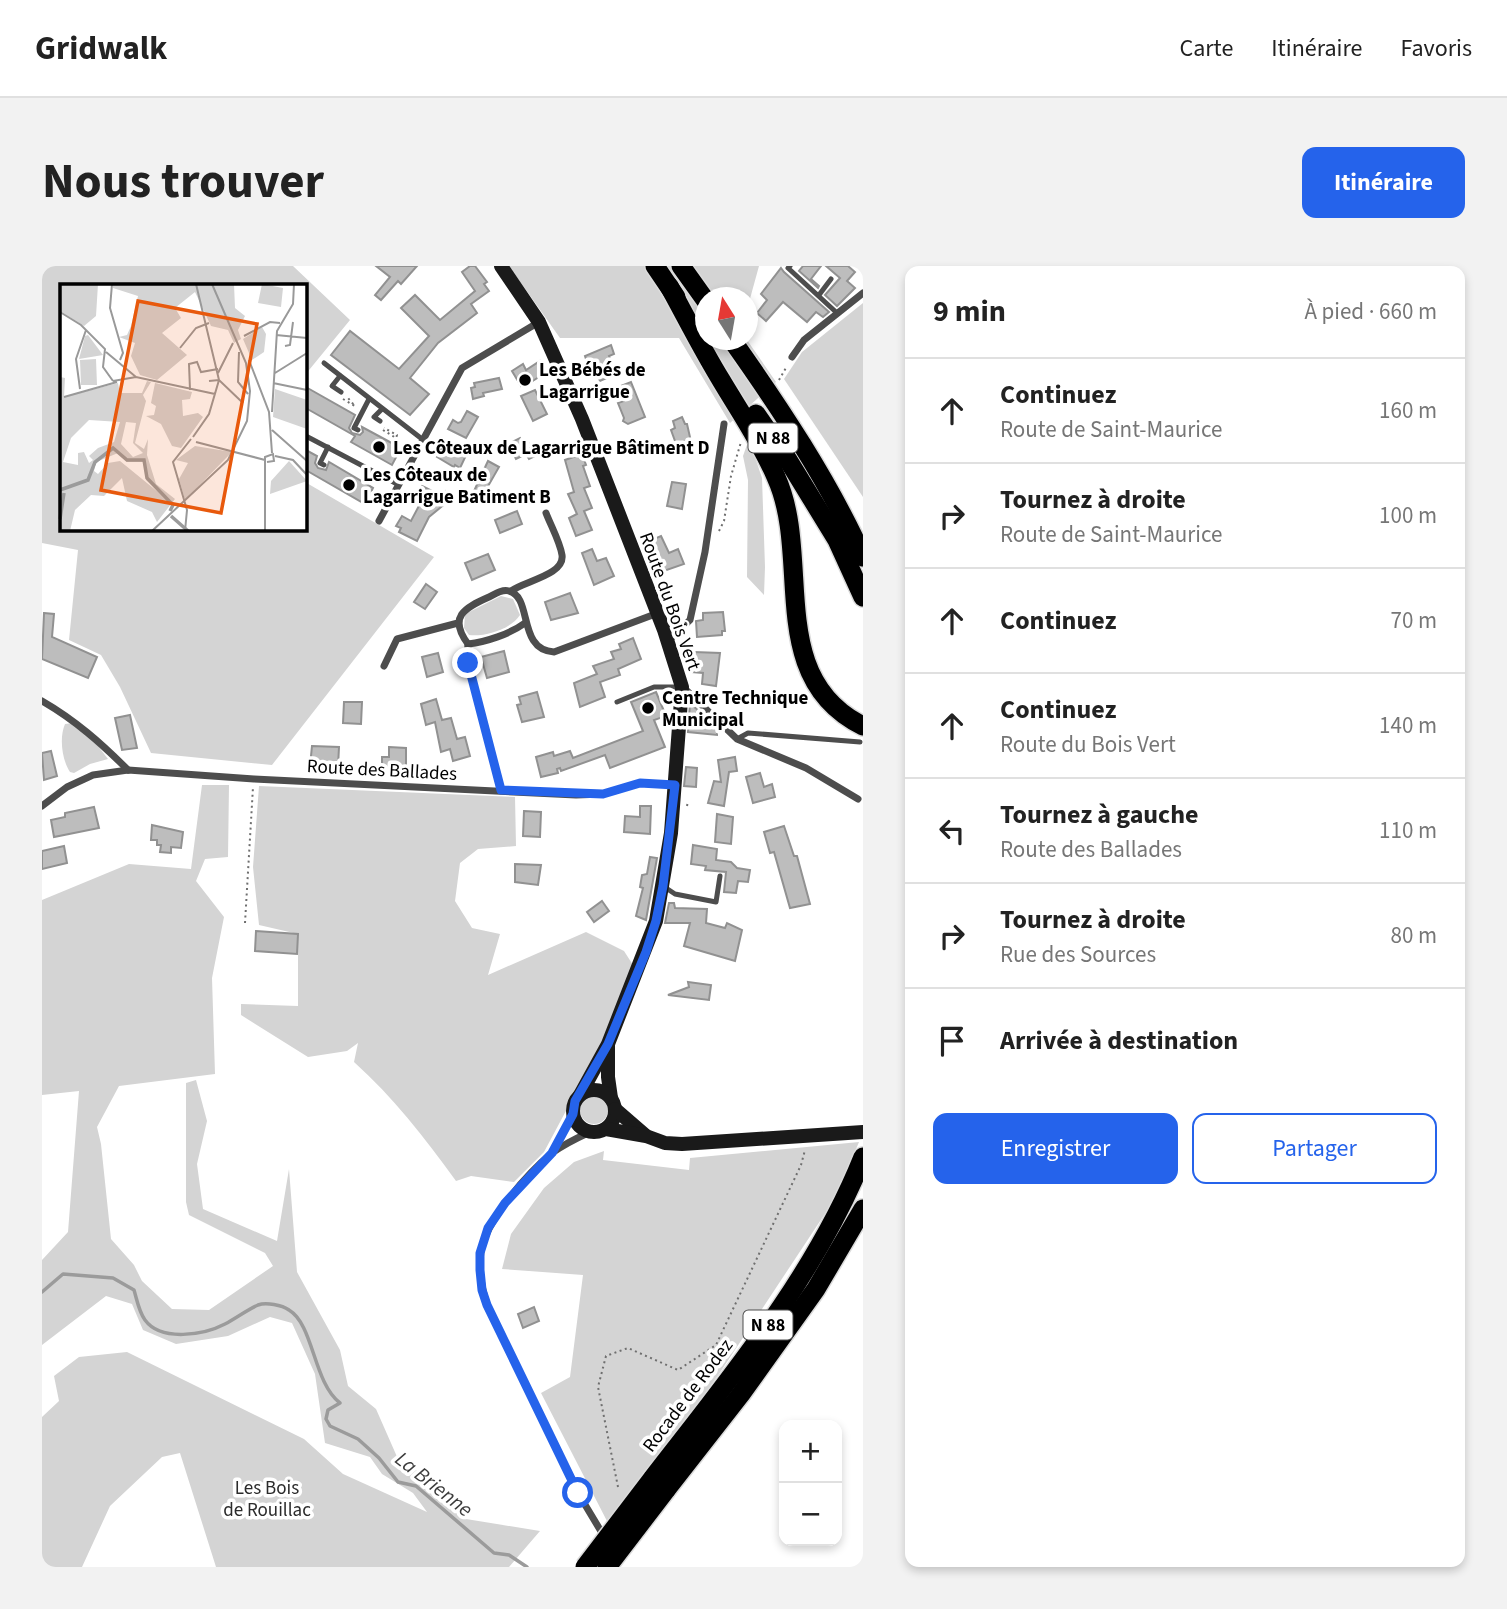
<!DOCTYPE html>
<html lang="fr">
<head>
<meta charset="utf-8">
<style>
	:root { --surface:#fff; --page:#f2f2f2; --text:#222; --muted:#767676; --line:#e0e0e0; --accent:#2563eb }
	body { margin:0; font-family:"Source Sans 3",sans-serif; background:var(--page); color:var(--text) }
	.controls { position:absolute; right:21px; bottom:21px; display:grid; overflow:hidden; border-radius:14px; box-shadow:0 4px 10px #0003 }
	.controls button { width:63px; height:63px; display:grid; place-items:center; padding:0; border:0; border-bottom:2px solid var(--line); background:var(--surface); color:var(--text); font:35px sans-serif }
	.compass { position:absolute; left:653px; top:21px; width:63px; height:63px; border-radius:50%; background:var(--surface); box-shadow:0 4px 10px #0003; rotate:349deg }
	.stop { position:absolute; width:21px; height:21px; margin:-16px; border:5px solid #2563eb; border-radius:50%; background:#fff }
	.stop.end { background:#2563eb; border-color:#fff; box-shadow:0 2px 7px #0008 }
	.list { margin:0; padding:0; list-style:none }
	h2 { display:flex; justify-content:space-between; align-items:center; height:91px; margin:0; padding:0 28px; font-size:30px }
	h2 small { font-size:23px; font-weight:400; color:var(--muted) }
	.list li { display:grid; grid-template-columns:46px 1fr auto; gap:21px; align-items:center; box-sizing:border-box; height:105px; padding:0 28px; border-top:2px solid var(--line) }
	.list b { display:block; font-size:26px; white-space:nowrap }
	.list p { margin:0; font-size:23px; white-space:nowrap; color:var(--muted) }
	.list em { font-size:23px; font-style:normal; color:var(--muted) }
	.actions { display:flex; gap:14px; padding:21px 28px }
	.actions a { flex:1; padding:16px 0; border:2px solid var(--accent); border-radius:14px; text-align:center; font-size:24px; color:var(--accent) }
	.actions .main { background:var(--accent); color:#fff }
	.icon { flex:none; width:38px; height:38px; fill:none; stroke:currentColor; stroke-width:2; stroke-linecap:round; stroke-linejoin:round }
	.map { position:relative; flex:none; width:821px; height:1301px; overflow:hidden; border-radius:14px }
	header { display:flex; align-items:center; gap:42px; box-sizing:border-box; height:98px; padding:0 35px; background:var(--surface); border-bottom:2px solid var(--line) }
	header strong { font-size:33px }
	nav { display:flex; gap:38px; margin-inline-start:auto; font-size:24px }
	.intro { display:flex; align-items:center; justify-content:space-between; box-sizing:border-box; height:168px; padding:0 42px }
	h1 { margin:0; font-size:49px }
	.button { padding:18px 32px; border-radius:14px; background:var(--accent); color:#fff; font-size:24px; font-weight:700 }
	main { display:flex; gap:42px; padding:0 42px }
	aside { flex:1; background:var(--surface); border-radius:14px; box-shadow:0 4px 10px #0003 }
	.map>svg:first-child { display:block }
	.green { fill:#d4d4d4 }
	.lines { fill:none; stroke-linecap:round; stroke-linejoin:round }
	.stream { stroke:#9b9b9b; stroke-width:3.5 }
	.building { fill:#bdbdbd; stroke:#919191; stroke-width:2 }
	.highway-casing { stroke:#dbdbdb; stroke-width:22 }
	.path { stroke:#6f6f6f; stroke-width:2; stroke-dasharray:2 3.5; stroke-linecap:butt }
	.lane { stroke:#4d4d4d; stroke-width:5 }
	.street { stroke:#4d4d4d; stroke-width:7 }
	.secondary { stroke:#1a1a1a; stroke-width:14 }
	.highway { stroke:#000; stroke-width:19 }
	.highway-bridge-casing { stroke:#dbdbdb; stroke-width:22; stroke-linecap:butt }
	.highway-bridge { stroke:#000; stroke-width:19 }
	.route { stroke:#2563eb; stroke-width:9 }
	.poi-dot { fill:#000; stroke:#fff; stroke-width:2.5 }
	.labels { text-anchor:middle; stroke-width:7; stroke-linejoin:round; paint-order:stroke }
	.shield { fill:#fff; stroke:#4c4c4c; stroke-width:2 }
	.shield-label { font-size:18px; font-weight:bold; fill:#000 }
	.poi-label { font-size:19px; font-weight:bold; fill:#000; stroke:#fff; text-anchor:start }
	.street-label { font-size:19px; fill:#000; stroke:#fff }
	.park-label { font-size:19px; fill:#2b2b2b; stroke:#fff }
	.water-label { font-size:21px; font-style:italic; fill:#3c3c3c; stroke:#fff }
	.inset-river { fill:none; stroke:#9b9b9b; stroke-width:3.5 }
	.inset-road { fill:none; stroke:#999; stroke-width:2 }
	.view { fill:#e8590c; fill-opacity:0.15; stroke:#e8590c; stroke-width:3.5 }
	.inset-edge { fill:none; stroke:#000; stroke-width:3.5 }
</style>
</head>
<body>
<header>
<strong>Gridwalk</strong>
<nav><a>Carte</a><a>Itinéraire</a><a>Favoris</a></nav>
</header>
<div class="intro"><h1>Nous trouver</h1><a class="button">Itinéraire</a></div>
<main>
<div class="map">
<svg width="821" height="1301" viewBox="0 0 821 1301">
	<rect width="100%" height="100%" fill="#fff"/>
	<g class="green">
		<polygon points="0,0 251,0 308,54 263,109 262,19 19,19 19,262 262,262 263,216 392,291 230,499 109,487 78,421 59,389 27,374 36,284 0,277"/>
		<polygon points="467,0 717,0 706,40 706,32 664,32 664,74 705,74 734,116 688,157 637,72 518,72"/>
		<polygon points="821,37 821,231 742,113 760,86"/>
		<polygon points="707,173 720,212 723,301 722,329 705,311 706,214 701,190"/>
		<path d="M459,330L471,333L478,349C469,363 443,371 427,369L422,362L423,348Z"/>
		<path d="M31,457L56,480L66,493L48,498L32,507L28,506C20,494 17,472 23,458Z"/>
		<polygon points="160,519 187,519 186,591 163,593 154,615 182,651 170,712 173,808 77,820 55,861 59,878 69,973 92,999 100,1015 130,1043 167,1044 231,1000 223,987 147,949 144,936 144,817 154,814 165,855 155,898 161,943 235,975 247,903 255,1006 298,1084 306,1120 334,1143 356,1193 397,1217 424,1253 498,1265 467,1301 174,1301 138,1187 120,1191 68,1240 40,1301 0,1301 0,1151 17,1135 12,1110 37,1091 85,1086 262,1173 301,1208 385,1246 371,1227 340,1208 328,1191 283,1177 273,1108 250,1057 228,1051 186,1070 134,1078 101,1064 90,1038 64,1030 0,1079 0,994 26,966 37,825 0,829 0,634 87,598 149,603"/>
		<path d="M217,520L473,531L474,580L436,583L418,597L413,635L430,662L458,668L446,709L544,666L582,685L591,699L565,768L502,886L472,916L429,910L414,915C383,872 351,831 312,796L316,777L305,785L266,791L199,749V738L256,740V668L217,659L211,601Z"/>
		<circle cx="552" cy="844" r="14"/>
		<polygon points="817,876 794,931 677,1108 626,1180 566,1257 499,1127 528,1111 541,1009 460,1003 469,968 502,922 532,896 562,885 561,894 647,904 648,892"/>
	</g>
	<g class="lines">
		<path class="stream" d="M0,1026L21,1008L71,1012L92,1024C95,1034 97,1046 103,1054C119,1076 162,1069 183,1058C194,1052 205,1044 216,1039C224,1036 240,1039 247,1044C272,1059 271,1116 298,1137L286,1144L284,1153L288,1160L316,1173L337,1192L356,1216L374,1220L452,1287L467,1289L485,1301"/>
	</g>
	<g class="building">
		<polygon points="334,0 375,0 359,18 356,15 339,34 333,29 348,11"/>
		<polygon points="428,0 433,0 445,16 442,18 447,25 429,38 435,47 396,77 368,112 387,128 368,149 289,89 308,65 357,103 387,70 359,42 373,29 398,54 433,25 420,6"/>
		<polygon points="761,0 779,0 769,13 777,20 776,22 757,5"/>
		<polygon points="784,0 806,0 813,6 805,15 813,22 795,40 783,29 798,12"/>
		<polygon points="739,2 742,6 787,46 781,51 774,46 765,56 741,36 724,55 715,47 725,34 719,28"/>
		<polygon points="569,79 572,88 567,90 574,108 558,115 550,97 546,99 543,90"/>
		<polygon points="498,95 505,106 489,116 489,117 479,120 470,105 481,98 484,104"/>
		<polygon points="457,112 460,123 441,127 442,130 431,133 429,122 433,121 432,117"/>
		<polygon points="589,116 603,151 586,158 581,155 582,152 576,137 582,135 576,121"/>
		<polygon points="262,120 313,149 307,162 310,167 318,169 321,166 320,161 359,182 350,199 309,176 313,170 262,141"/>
		<polygon points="493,124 505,148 491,155 479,130"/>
		<polygon points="425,145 436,151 424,172 406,163 411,154 416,157 419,156"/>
		<polygon points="640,151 643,158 645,158 650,180 637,186 629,164 633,162 631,155"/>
		<polygon points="478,172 481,178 485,175 488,180 490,178 495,189 487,193 484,188 474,193 466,178"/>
		<polygon points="417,178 427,183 418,202 413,199 412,201 395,191 401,180 413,186"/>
		<polygon points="262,183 275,190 273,197 276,202 284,204 287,196 331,222 323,238 262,203"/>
		<polygon points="540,188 544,199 541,200 548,220 542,222 550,242 542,245 550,264 534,270 527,252 535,248 526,228 532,226 523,194"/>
		<polygon points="446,195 457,201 441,229 432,225"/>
		<polygon points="630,216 644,218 640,243 625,240"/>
		<polygon points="380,220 398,229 403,225 410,232 387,251 375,275 357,266 359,262 354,260 360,250 369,255 380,234 374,231"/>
		<polygon points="475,245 480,258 458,267 453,254"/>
		<polygon points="619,270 627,287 636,283 642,298 616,307 605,276"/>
		<polygon points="550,283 555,295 564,292 572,310 552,319 540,287"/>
		<polygon points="446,288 453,304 430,314 423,297"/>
		<polygon points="384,318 395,326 383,343 372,336"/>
		<polygon points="528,327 536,347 509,354 503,336"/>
		<polygon points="681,346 683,365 680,365 680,369 655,371 654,355 661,354 661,347"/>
		<polygon points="2,347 12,348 10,371 55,391 46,412 0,393"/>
		<polygon points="591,372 599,393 576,403 578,409 558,416 563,431 538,441 532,417 555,408 551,400 572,393 569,386 579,383 577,378"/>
		<polygon points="462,385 467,406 445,412 439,391"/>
		<polygon points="652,386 678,387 674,420 660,418 661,407 650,406"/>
		<polygon points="396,387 401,406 385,411 380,391"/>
		<polygon points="495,426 502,451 480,456 475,439 479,438 477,431"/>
		<polygon points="614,426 624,450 612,454 623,481 568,502 563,489 519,505 518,502 515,503 516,507 499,511 494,491 511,486 512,490 528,485 531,492 601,465 589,436"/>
		<polygon points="394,433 400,454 409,452 415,473 423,471 428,490 411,495 408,483 399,486 393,456 384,459 379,438"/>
		<polygon points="302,436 320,436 319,458 301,457"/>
		<polygon points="648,437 661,449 662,457 670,457 675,462 675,469 646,466"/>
		<polygon points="88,449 95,482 80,484 73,452"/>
		<polygon points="270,480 297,481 296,501 268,500"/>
		<polygon points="347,481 364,482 364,502 340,502 340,491 347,491"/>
		<polygon points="9,485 15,510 2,514 0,487"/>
		<polygon points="693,491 695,505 687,506 682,540 666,537 672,515 679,516 676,494"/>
		<polygon points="644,501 655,502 654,521 642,520"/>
		<polygon points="718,507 722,521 730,518 733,531 711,537 704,511"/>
		<polygon points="598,540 609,540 608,568 582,566 583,550 598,551"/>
		<polygon points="52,541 57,562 12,571 9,554 23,551 23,547"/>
		<polygon points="482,545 499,546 498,571 481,570"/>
		<polygon points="675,548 691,551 689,578 673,576"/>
		<polygon points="110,559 141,566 139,582 129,581 129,587 118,586 119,579 115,579 115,574 109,574"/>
		<polygon points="742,560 752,590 755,590 768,638 748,642 732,586 728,587 722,566"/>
		<polygon points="651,579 675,583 674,594 689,596 695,602 708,604 706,616 696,615 694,627 682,626 684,606 663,604 664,600 649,598"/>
		<polygon points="22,580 25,597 0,603 0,585"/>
		<polygon points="608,591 615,592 604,654 594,650 601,622 598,621 600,609 605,608"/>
		<polygon points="473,598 499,599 496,619 473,616"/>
		<polygon points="560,635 567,645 552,656 545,646"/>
		<polygon points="627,637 632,637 633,642 665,643 664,657 683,662 685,657 700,664 693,695 642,680 648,657 623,657"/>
		<polygon points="214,665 256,668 255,688 213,685"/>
		<polygon points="646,716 669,719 667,734 626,729 647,721"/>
		<polygon points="492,1041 497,1055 481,1062 476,1048"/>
	</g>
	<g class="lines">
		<defs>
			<g id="highway">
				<polyline points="613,0 634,31"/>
				<polyline points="639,0 664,35"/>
				<path d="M627,20C644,51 660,83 679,114C698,146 719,176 734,211C771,292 722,411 821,460"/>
				<path d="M690,74C738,142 786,214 821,291"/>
				<polyline points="714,148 746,194 795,274 821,331"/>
				<path d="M610,1213C688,1112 773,1011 821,891"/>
				<polyline points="624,1224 699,1128 774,1023 821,943"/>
			</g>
		</defs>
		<use href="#highway" class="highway-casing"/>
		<g class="path">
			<polyline points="737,114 745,100"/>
			<polyline points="301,133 313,140 305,131"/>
			<polyline points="341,164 354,172 355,169 342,162"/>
			<polyline points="677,265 682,255 689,210 699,176"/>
			<polyline points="645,540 646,535"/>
			<polyline points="203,657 211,521"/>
			<polyline points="576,1221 556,1121 564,1090 586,1082 636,1104 674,1079 759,899 763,884"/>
		</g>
		<g class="lane">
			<polyline points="748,0 746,2 795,47"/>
			<polyline points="777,29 789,13"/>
			<polyline points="282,97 380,173"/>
			<polyline points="298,110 290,120 299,126"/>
			<polyline points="338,155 332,151 340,143"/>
			<polyline points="316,164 312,162 327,133"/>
			<polyline points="262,169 357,219"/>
			<polyline points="282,199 278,197 286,181"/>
			<polyline points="575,436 612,421 639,421"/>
			<polyline points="695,473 706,467 818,476"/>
			<polyline points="621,620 633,628 674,636 678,610"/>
		</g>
		<g class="street">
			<polyline points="750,91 762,74 821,27"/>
			<polyline points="337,255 420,102 497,56"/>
			<path d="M469,325C482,315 523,309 520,289C518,276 509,260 504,247"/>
			<polyline points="626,375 648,354 663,286 682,158"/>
			<path d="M426,378C444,376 468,368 483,357"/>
			<polyline points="342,400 355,373 416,357"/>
			<polyline points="641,421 695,473 764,502 816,533"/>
			<path d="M0,435C33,454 59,477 86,504"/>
			<path d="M459,524L425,393L426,378C406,351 422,342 447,331C453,328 460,323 467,325C491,331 475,384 512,386L616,347"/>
			<polyline points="0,540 25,521 51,509 86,504 212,513 534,529 561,528 598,517 633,519"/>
			<path d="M548,866C535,872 522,878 510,887C485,908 444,954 439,986C436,1004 440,1023 445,1039L536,1227L563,1272"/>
			<polyline points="510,887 531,848"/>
		</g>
		<g class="secondary">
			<polyline points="459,0 497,56 540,153 622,364 640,421 629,567 614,655 566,778 538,829"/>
			<polyline points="566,779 566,811 569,832"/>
			<circle cx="552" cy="845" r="21"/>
			<polyline points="573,843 603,869"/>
			<polyline points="564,863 604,870 623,877 640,878 821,866"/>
		</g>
		<use href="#highway" class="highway"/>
		<defs>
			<g id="highway-bridge">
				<polyline points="543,1301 610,1213"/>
				<polyline points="565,1301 624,1224"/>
			</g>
		</defs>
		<use href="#highway-bridge" class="highway-bridge-casing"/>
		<use href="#highway-bridge" class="highway-bridge"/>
	</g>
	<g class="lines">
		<polyline class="route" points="426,397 459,524 561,528 598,517 633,519 621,620 614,655 604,686 566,778 533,835 531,848 510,887 463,937 446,962 438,987 438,1004 440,1024 445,1039 536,1227"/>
	</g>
	<g class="poi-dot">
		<circle cx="483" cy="114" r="7"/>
		<circle cx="337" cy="181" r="7"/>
		<circle cx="307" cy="219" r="7"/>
		<circle cx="606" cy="442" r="7"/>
	</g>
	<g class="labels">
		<g class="shield">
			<rect x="706.5" y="157.5" width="49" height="29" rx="5"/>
			<rect x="701.5" y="1044.5" width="49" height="29" rx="5"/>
		</g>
		<g class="shield-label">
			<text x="731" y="178">N 88</text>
			<text x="726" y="1065">N 88</text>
		</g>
		<g class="poi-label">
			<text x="497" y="110">Les Bébés de<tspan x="497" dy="22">Lagarrigue</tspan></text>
			<text x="351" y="188">Les Côteaux de Lagarrigue Bâtiment D</text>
			<text x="321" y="215">Les Côteaux de<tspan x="321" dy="22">Lagarrigue Batiment B</tspan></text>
			<text x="620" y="438">Centre Technique<tspan x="620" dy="22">Municipal</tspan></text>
		</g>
		<g class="street-label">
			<text transform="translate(629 335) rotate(70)" y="7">Route du Bois Vert</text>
			<text transform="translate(340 503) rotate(3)" y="7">Route des Ballades</text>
			<text transform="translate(645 1129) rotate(-53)" y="7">Rocade de Rodez</text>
		</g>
		<g class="park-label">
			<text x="225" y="1228">Les Bois<tspan x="225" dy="22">de Rouillac</tspan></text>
		</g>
		<g class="water-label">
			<text transform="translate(392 1218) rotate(38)" y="7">La Brienne</text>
		</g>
	</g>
	<g transform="translate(18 18)">
		<rect width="247" height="247" fill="#fff"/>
		<path d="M0,0H38L36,32L24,42L0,27ZM53,0H174L175,24L185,32L178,46L181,55L174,59L168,46L151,42L135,8L115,24L121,34L102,49L127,71L97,96L80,91L71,72L75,59L59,53L67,51L71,42L78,12L53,4ZM202,0L223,4L221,23L198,19ZM202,43L206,50L204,68L192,76L183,55ZM28,51L43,71L19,75L25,52ZM36,75L37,101H21L20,76ZM0,93L5,94L4,113L58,99L60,109H82L87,97L91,98L83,111L86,117L75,159L84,165L88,155L87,171L96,200L115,215L97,238L92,228L67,217L62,194L44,212L31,211L15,226L10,247H0ZM29,136L60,138L54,158L38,164L29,172L33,176L29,179L24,168L18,169V181L3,178L11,154ZM66,138L76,139L73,159L83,169L73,173L61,160ZM58,169L67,178H84L86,196L98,208L60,177L48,179L38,190L34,187L36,178ZM95,99L132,108L130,115L122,116L123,132L138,129L143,133L121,164L112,162L101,140L86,132L94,131L96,122L91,119ZM215,105L247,116V145L213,133ZM135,162L172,168L125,216L119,195L128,179L116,176ZM229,177L247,197L210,210L211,197Z" fill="#d4d4d4" fill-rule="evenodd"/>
		<path class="inset-river" d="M0,206L28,196L35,178L53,164L67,176H84L87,194L113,221L110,227M111,232L128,247M0,235L4,209"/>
		<path class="inset-road" d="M52,0L50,24L63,69L60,76M0,28L21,41L45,65L43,83L53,97M216,51L247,54M184,52L210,38L220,39M225,62L230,61L233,38M120,64L136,44L149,39M46,68L76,93M179,68L178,98L188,110M189,76L209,128L212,169M158,89L173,59M215,89L247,69M53,97L76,93L155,110M149,97L159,96L183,119M213,99L247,106M20,105L16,75L26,46M130,106L129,80L137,78L141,88L158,85M4,113L57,98M212,128L217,47L233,20L234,0M212,146L247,177M133,153L149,130L159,96L136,0M136,158L205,176M215,172L233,176L247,191M92,247L168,176L187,137L190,107L186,79L152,0M125,247L127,226L113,178L131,155M205,247V173L213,170L214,177L207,178"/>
		<path class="view" d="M78,17L197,40L161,229L41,206Z"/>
		<rect width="247" height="247" class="inset-edge"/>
	</g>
</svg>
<div class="controls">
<button>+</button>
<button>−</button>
</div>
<svg class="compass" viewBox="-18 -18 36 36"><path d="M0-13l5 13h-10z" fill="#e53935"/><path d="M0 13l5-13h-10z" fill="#767676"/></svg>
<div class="stop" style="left:536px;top:1227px"></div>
<div class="stop end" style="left:426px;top:397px"></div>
</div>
<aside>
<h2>9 min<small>À pied · 660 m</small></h2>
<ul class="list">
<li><svg class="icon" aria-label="ahead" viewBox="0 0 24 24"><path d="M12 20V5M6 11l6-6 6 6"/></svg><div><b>Continuez</b><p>Route de Saint-Maurice</p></div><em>160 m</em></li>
<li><svg class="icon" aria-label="right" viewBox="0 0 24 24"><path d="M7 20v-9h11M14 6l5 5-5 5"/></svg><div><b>Tournez à droite</b><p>Route de Saint-Maurice</p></div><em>100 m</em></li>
<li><svg class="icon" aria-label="ahead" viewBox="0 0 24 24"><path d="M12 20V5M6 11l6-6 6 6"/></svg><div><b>Continuez</b></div><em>70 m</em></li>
<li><svg class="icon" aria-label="ahead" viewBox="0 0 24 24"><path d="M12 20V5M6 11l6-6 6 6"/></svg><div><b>Continuez</b><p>Route du Bois Vert</p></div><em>140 m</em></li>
<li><svg class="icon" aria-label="left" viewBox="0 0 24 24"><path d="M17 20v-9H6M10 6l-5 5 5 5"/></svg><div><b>Tournez à gauche</b><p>Route des Ballades</p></div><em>110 m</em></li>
<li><svg class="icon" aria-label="right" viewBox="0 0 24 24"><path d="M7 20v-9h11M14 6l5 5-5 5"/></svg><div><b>Tournez à droite</b><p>Rue des Sources</p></div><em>80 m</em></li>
<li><svg class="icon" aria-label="arrive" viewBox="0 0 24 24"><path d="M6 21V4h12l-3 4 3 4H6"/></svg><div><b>Arrivée à destination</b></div></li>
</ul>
<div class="actions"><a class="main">Enregistrer</a><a>Partager</a></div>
</aside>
</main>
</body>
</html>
